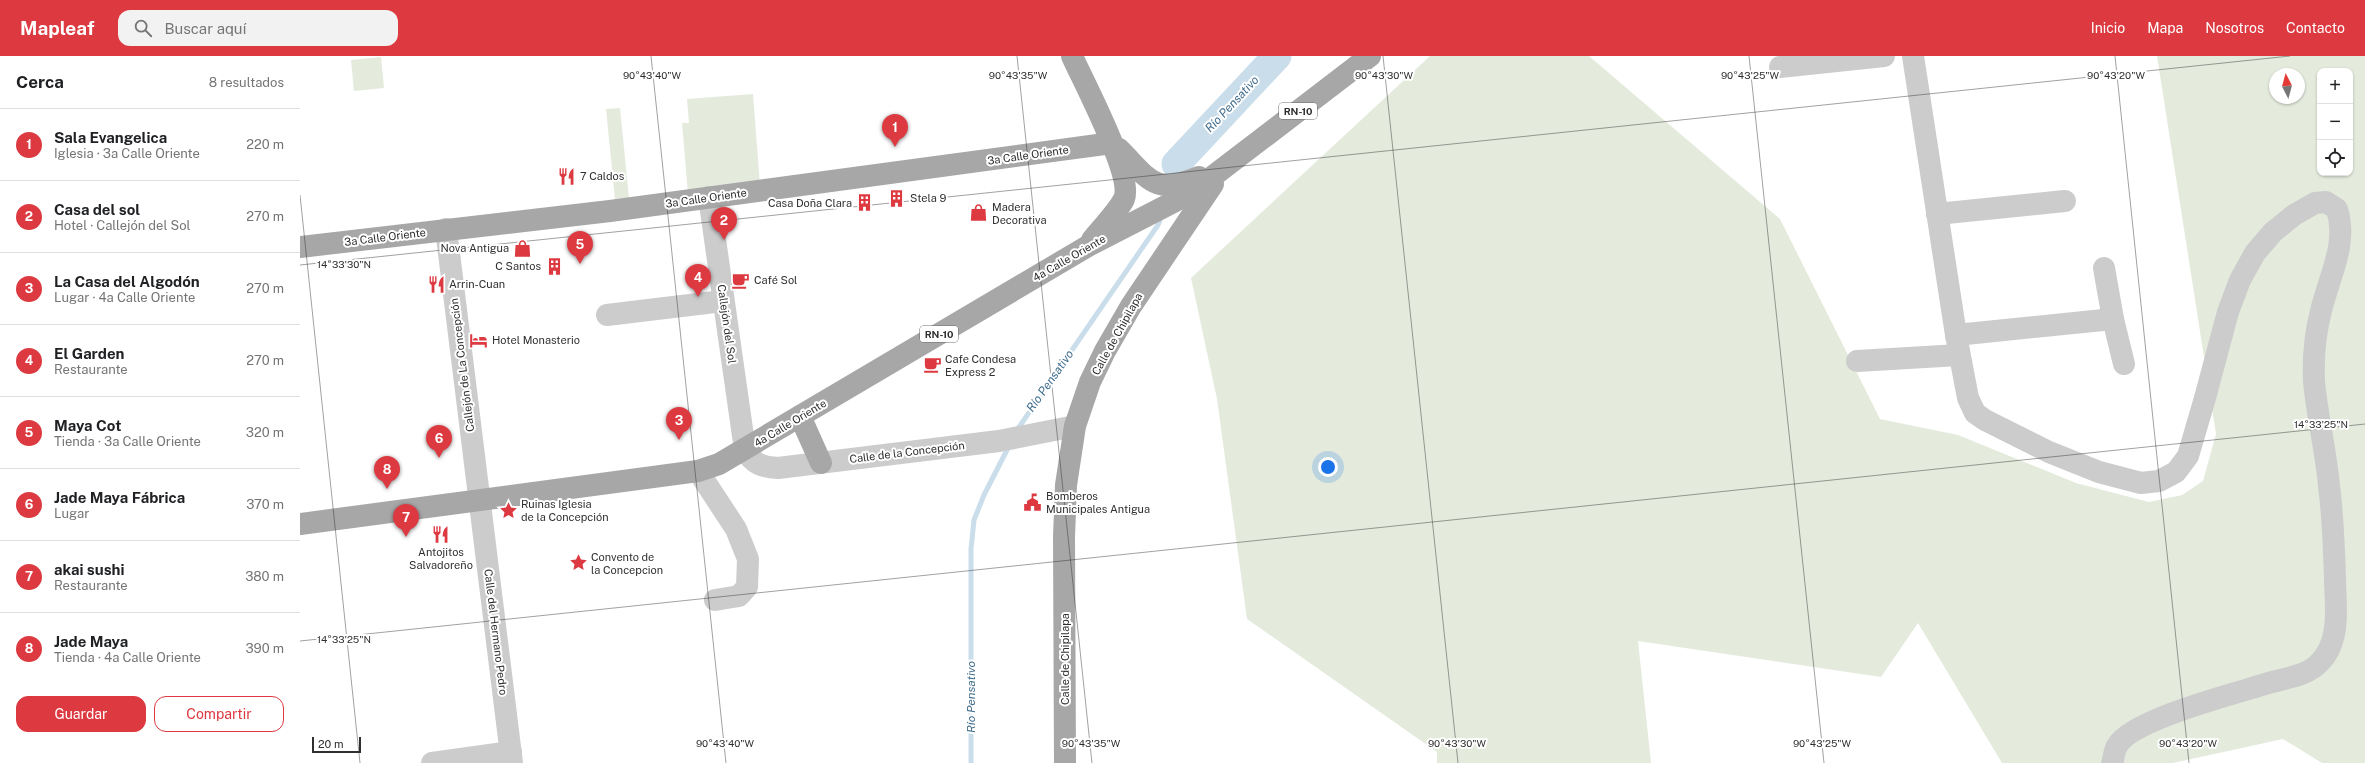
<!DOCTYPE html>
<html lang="es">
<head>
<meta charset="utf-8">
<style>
	:root { --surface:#fff; --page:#f2f2f2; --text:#202124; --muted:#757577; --line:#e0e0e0; --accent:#dd3940 }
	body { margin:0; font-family:"Public Sans",sans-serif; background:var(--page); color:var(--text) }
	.controls { position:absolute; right:12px; top:12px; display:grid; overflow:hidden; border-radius:8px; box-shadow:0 1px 3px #0004 }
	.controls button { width:36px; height:36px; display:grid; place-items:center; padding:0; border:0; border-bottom:1px solid var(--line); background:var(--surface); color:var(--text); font:20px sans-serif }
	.compass { position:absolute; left:1969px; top:12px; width:36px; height:36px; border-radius:50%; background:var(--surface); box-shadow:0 1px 3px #0004; rotate:354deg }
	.scale { position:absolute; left:12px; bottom:10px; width:49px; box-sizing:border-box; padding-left:4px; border:2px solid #2f2f2f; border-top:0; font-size:11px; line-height:14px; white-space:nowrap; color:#2f2f2f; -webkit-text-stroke:3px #fff; paint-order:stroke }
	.you { position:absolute; left:1028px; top:411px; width:14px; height:14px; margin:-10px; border:3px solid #fff; border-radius:50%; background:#1a73e8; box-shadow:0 0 0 6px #1a73e833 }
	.badge { display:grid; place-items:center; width:26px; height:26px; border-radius:50%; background:var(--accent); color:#fff; font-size:13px; font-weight:700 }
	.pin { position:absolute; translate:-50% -33px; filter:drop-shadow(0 1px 2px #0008) }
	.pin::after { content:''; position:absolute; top:21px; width:14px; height:12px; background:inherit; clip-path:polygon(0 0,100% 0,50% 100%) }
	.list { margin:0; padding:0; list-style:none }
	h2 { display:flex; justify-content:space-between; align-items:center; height:52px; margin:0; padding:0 16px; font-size:17px }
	h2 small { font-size:13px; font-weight:400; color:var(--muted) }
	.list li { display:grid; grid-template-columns:26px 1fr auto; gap:12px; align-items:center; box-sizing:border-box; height:72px; padding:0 16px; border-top:1px solid var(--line) }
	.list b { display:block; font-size:15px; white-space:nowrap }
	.list p { margin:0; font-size:13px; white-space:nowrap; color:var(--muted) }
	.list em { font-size:13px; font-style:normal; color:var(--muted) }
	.actions { display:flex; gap:8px; padding:12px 16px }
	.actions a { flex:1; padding:9px 0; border:1px solid var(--accent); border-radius:12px; text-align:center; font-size:14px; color:var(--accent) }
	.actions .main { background:var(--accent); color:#fff }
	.icon { flex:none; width:22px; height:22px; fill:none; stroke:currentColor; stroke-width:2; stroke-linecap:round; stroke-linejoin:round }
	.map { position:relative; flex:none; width:2065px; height:707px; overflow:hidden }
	header { display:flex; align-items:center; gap:24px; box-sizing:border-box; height:56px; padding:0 20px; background:var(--accent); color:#fff }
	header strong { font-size:19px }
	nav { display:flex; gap:22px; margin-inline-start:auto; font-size:14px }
	.search { width:280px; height:36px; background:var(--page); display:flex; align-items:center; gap:10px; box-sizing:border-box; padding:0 14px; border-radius:12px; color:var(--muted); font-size:15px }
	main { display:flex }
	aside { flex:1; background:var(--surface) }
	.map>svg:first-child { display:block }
	.green { fill:#e4ebdd; fill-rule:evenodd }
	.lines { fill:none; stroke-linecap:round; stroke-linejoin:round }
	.stream { stroke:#caddea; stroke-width:5 }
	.river { stroke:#caddea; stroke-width:29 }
	.minor { stroke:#ccc; stroke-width:22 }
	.major { stroke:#a7a7a7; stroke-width:22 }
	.ticks { fill:none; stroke:#2f2f2f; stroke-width:1; stroke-opacity:0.45 }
	.labels { text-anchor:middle; stroke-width:4; stroke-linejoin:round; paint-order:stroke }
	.shield { fill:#fff; stroke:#6d6d6d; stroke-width:1 }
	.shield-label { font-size:10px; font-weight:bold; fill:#2f2f2f }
	.street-label { font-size:11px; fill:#2f2f2f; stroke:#fff }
	.poi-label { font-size:11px; fill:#2f2f2f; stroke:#fff; text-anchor:start }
	.water-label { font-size:12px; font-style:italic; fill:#406d8d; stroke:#fff }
	.ticks-label { font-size:10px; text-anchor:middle; fill:#2f2f2f; stroke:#fff; stroke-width:4; stroke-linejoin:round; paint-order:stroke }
</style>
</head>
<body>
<header>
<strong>Mapleaf</strong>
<div class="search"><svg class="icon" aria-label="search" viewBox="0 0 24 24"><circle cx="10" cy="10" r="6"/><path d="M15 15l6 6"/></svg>Buscar aquí</div>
<nav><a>Inicio</a><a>Mapa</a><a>Nosotros</a><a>Contacto</a></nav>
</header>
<main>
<aside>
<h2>Cerca<small>8 resultados</small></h2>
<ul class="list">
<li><span class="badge">1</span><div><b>Sala Evangelica</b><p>Iglesia · 3a Calle Oriente</p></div><em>220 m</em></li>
<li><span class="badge">2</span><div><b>Casa del sol</b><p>Hotel · Callejón del Sol</p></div><em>270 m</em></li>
<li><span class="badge">3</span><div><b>La Casa del Algodón</b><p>Lugar · 4a Calle Oriente</p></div><em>270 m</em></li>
<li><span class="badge">4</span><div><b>El Garden</b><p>Restaurante</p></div><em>270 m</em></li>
<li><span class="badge">5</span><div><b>Maya Cot</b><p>Tienda · 3a Calle Oriente</p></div><em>320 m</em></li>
<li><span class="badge">6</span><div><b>Jade Maya Fábrica</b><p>Lugar</p></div><em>370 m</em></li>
<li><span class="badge">7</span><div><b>akai sushi</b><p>Restaurante</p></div><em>380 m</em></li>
<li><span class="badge">8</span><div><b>Jade Maya</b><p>Tienda · 4a Calle Oriente</p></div><em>390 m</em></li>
</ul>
<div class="actions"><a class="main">Guardar</a><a>Compartir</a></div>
</aside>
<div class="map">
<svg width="2065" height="707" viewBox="0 0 2065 707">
	<rect width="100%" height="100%" fill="#fff"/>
	<g class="green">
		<path d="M1130,0H1289L1480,163L1580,363L1658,379L1776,427L1849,446L1882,439L1903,425L1916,378L1857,0H2065V707H2022L1983,683L1873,707H1702L1618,567L1581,621L1338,585L1351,707H1137V696L947,563L917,343L891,222ZM2020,15H2050V117H2020ZM1975,18H1999V42H1975Z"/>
		<polygon points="81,1 84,32 54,35 51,4"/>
		<polygon points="453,38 460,129 388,138 382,67 389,67 387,43"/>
		<polygon points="320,52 329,142 315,143 306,53"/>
	</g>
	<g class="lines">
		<g class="stream">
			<polyline points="870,124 876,108"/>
			<polyline points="717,374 858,169 862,159"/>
			<polyline points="671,707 671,493 674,464 684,439 709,390"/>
		</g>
		<polyline class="river" points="876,108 977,0"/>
		<g class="minor">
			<path d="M1613,0L1656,279L1668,342L1675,357L1685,364L1749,396L1799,416L1841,427L1859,425L1876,416L1888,400L1905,342L1928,256L1940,224L1955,197L1973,176L1994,159L2015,147L2026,146L2037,153C2048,189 2029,220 2021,255C2015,278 2013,302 2014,325C2017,360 2026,395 2029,430C2033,460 2034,491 2035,522C2035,540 2038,560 2034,578C2032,588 2027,599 2020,606C2009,619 1987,622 1972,626C1941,636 1831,663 1817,690C1814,695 1814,702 1812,707"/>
			<polyline points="1480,11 1584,0"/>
			<path d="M409,141L445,394C453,408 462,411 478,412L699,385L775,370"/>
			<polyline points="1637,158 1765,145"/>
			<polyline points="146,173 212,707"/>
			<polyline points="1804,212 1813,263"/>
			<polyline points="307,259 423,245"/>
			<polyline points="1656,279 1813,263 1824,308"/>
			<polyline points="1557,305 1659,299"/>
			<polyline points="398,415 436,473 448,503 447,531 439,540 415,544"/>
			<polyline points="132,707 211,696"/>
		</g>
		<g class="major">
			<path d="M772,0C783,25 834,120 824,143C817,157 802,171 792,184"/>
			<path d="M819,93C849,123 854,140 899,121"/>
			<polyline points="0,191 310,155 812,87"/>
			<polyline points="500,360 521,407"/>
			<polyline points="0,468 398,415 419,408 788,190 891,137 1070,0"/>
			<polyline points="765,707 764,481 766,429 775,370 790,326 805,295 831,250 913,128"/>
		</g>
	</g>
	<path class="ticks" d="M351,0L426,707M717,0L792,707M1083,0L1158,707M1449,0L1524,707M1815,0L1889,707M0,139L60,707M0,209L1990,0M0,585L2065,368"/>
	<defs>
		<symbol id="restaurant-bare" viewBox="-9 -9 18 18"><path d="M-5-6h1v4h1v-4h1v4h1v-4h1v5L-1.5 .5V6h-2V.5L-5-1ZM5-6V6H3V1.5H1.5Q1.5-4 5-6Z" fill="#dd3940" stroke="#fff" stroke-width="2.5" paint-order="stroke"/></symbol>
		<symbol id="building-bare" viewBox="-9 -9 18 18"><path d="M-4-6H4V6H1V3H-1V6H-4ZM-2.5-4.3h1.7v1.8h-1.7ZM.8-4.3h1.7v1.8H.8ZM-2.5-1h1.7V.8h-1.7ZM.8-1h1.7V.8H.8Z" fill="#dd3940" stroke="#fff" stroke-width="2.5" paint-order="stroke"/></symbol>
		<symbol id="shop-bare" viewBox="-9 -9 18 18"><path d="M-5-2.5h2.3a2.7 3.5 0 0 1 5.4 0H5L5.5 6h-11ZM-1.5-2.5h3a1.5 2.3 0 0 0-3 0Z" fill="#dd3940" stroke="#fff" stroke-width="2.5" paint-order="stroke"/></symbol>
		<symbol id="cafe-bare" viewBox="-9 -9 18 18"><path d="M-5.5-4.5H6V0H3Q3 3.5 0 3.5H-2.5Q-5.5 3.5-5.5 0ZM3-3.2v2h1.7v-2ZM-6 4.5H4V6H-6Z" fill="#dd3940" stroke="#fff" stroke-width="2.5" paint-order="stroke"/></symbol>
		<symbol id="hotel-bare" viewBox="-9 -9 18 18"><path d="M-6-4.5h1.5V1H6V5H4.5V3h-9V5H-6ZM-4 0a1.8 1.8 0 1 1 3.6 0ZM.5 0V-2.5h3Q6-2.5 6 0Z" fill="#dd3940" stroke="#fff" stroke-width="2.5" paint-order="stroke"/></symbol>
		<symbol id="civic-bare" viewBox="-9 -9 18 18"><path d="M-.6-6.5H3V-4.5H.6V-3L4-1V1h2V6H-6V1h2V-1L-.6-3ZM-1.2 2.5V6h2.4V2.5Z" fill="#dd3940" stroke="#fff" stroke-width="2.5" paint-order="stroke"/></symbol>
		<symbol id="sight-bare" viewBox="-9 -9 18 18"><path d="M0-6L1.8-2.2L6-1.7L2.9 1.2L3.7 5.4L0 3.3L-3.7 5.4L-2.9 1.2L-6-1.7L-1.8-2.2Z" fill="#dd3940" stroke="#fff" stroke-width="2.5" paint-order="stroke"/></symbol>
	</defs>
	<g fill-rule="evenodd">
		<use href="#restaurant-bare" x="254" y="108" width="25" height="25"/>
		<use href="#building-bare" x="584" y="130" width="25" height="25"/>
		<use href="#building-bare" x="552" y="134" width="25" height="25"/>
		<use href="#shop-bare" x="666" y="144" width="25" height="25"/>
		<use href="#shop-bare" x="210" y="180" width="25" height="25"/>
		<use href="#building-bare" x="242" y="198" width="25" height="25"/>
		<use href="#cafe-bare" x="428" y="212" width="25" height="25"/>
		<use href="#restaurant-bare" x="124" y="216" width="25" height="25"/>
		<use href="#hotel-bare" x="166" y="272" width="25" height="25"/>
		<use href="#cafe-bare" x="620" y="296" width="25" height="25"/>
		<use href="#civic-bare" x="720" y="434" width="25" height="25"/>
		<use href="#sight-bare" x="196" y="442" width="25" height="25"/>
		<use href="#restaurant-bare" x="128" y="466" width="25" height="25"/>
		<use href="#sight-bare" x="266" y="494" width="25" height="25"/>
	</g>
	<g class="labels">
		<g class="shield">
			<rect x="979" y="47" width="38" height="16" rx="3"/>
			<rect x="620" y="270" width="38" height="16" rx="3"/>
		</g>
		<g class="shield-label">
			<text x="998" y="59">RN-10</text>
			<text x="639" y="282">RN-10</text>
		</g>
		<g class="street-label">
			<text transform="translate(728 99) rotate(-8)" y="4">3a Calle Oriente</text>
			<text transform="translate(406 142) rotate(-8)" y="4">3a Calle Oriente</text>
			<text transform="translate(85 181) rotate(-7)" y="4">3a Calle Oriente</text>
			<text transform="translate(769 202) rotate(-30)" y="4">4a Calle Oriente</text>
			<text transform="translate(427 268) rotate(82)" y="4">Callejón del Sol</text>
			<text transform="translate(817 278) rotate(-61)" y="4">Calle de Chipilapa</text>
			<text transform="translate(162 309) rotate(-97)" y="4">Callejón de La Concepción</text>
			<text transform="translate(490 367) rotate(-31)" y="4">4a Calle Oriente</text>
			<text transform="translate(607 396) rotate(-7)" y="4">Calle de la Concepción</text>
			<text transform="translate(196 576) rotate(83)" y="4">Calle del Hermano Pedro</text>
			<text transform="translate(765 603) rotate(-90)" y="4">Calle de Chipilapa</text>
		</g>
		<g class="poi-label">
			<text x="280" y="124">7 Caldos</text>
			<text x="610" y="146">Stela 9</text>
			<text x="552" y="151" text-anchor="end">Casa Doña Clara</text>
			<text x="692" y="155">Madera<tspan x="692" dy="13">Decorativa</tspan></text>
			<text x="209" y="196" text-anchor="end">Nova Antigua</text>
			<text x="241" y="214" text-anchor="end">C Santos</text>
			<text x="454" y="228">Café Sol</text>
			<text x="149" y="232">Arrin-Cuan</text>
			<text x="192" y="288">Hotel Monasterio</text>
			<text x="645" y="307">Cafe Condesa<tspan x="645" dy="13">Express 2</tspan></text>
			<text x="746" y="444">Bomberos<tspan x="746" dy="13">Municipales Antigua</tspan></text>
			<text x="221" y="452">Ruinas Iglesia<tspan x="221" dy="13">de la Concepción</tspan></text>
			<text x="141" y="500" text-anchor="middle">Antojitos<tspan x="141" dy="13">Salvadoreño</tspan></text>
			<text x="291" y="505">Convento de<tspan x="291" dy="13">la Concepcion</tspan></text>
		</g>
		<g class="water-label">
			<text transform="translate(932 48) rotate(-47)" y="4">Río Pensativo</text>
			<text transform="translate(750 325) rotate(-55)" y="4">Río Pensativo</text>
			<text transform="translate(671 641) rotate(-90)" y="4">Río Pensativo</text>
		</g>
	</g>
	<g class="ticks-label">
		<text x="352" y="23">90°43'40"W</text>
		<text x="718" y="23">90°43'35"W</text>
		<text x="1084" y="23">90°43'30"W</text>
		<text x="1450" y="23">90°43'25"W</text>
		<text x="1816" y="23">90°43'20"W</text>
		<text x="44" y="212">14°33'30"N</text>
		<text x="2021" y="372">14°33'25"N</text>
		<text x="44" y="587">14°33'25"N</text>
		<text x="425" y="691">90°43'40"W</text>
		<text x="791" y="691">90°43'35"W</text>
		<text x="1157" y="691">90°43'30"W</text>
		<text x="1522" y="691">90°43'25"W</text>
		<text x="1888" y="691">90°43'20"W</text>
	</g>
</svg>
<div class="controls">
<button>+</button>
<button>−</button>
<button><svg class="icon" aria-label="locate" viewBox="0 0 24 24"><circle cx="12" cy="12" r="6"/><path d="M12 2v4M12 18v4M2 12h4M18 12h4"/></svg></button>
</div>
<svg class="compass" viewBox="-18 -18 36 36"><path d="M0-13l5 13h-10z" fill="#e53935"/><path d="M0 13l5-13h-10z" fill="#757577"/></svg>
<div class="scale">20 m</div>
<div class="you"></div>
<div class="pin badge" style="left:595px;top:91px">1</div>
<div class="pin badge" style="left:424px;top:184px">2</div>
<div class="pin badge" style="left:379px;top:384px">3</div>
<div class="pin badge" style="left:398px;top:241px">4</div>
<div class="pin badge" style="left:280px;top:208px">5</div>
<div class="pin badge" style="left:139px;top:402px">6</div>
<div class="pin badge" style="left:106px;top:481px">7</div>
<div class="pin badge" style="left:87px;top:433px">8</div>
</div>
</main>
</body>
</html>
